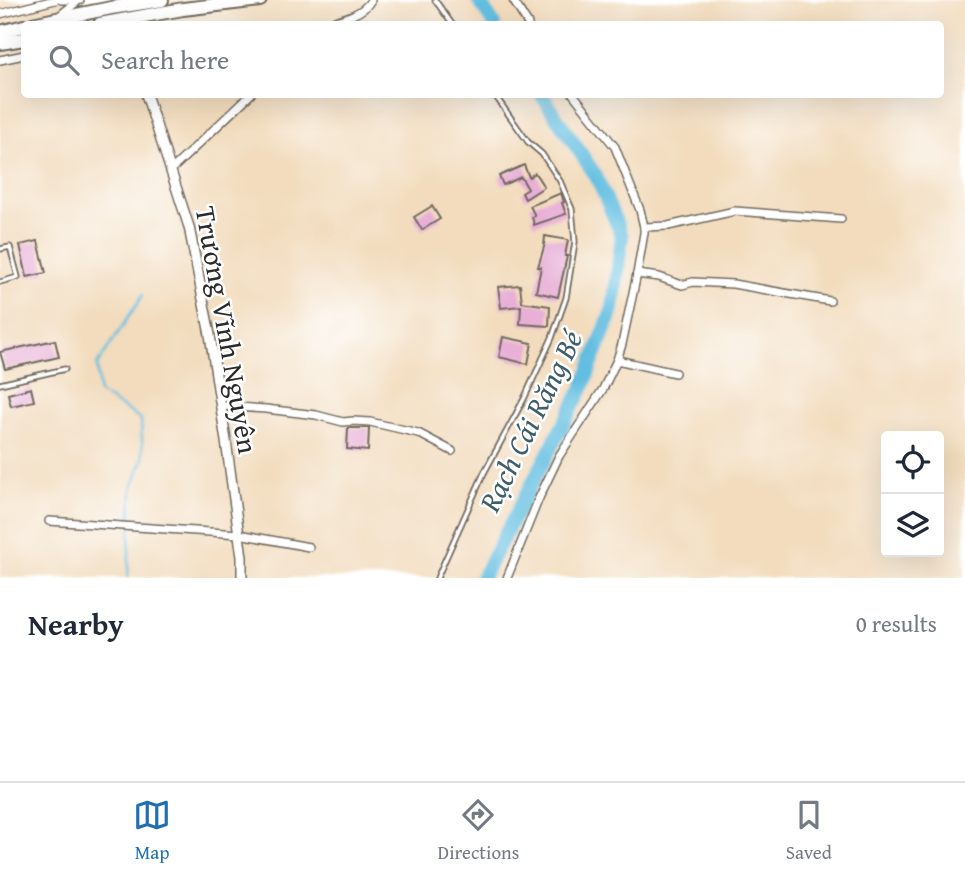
<!DOCTYPE html>
<html lang="en">
<head>
<meta charset="utf-8">
<style>
	:root { --surface:#fff; --page:#f2f2f3; --text:#1f2937; --muted:#747a83; --line:#e0e1e3; --accent:#1f6fb2 }
	body { margin:0; font-family:"Gentium Book Plus",serif; background:var(--page); color:var(--text) }
	.controls { position:absolute; right:21px; bottom:21px; display:grid; overflow:hidden; border-radius:7px; box-shadow:0 7px 28px #0002 }
	.controls button { width:63px; height:63px; display:grid; place-items:center; padding:0; border:0; border-bottom:2px solid var(--line); background:var(--surface); color:var(--text); font:35px sans-serif }
	.list { margin:0; padding:0; list-style:none }
	h2 { display:flex; justify-content:space-between; align-items:center; height:91px; margin:0; padding:0 28px; font-size:30px }
	h2 small { font-size:23px; font-weight:400; color:var(--muted) }
	.icon { flex:none; width:38px; height:38px; fill:none; stroke:currentColor; stroke-width:2; stroke-linecap:round; stroke-linejoin:round }
	.map { position:relative; flex:none; width:965px; height:578px; overflow:hidden }
	.search { position:absolute; background:var(--surface); box-shadow:0 7px 28px #0002; left:21px; right:21px; top:21px; height:77px; display:flex; align-items:center; gap:18px; box-sizing:border-box; padding:0 24px; border-radius:7px; color:var(--muted); font-size:26px }
	.sheet { height:203px; background:var(--surface) }
	nav { display:flex; justify-content:space-around; align-items:center; box-sizing:border-box; height:98px; border-top:2px solid var(--line); background:var(--surface); font-size:19px; color:var(--muted) }
	nav a { display:grid; justify-items:center; gap:4px }
	nav .on { color:var(--accent) }
	.map>svg:first-child { display:block }
	.lines { fill:none; stroke-linecap:round; stroke-linejoin:round }
	.stream { stroke:#62bee0; stroke-width:2.5 }
	.river { stroke:#62bee0; stroke-width:14 }
	.building { fill:#e8afd7 }
	.service-casing { stroke:#71695e; stroke-width:7 }
	.minor-casing { stroke:#71695e; stroke-width:10 }
	.tertiary-casing { stroke:#71695e; stroke-width:12 }
	.trunk-casing { stroke:#71695e; stroke-width:16 }
	.service { stroke:#fff; stroke-width:3.5 }
	.minor { stroke:#fff; stroke-width:7 }
	.tertiary { stroke:#fff; stroke-width:9 }
	.trunk { stroke:#fff; stroke-width:12 }
	.labels { text-anchor:middle; stroke-width:5; stroke-linejoin:round; paint-order:stroke }
	.street-label { font-size:28px; fill:#2b2b2b; stroke:#fff }
	.water-label { font-size:30px; font-style:italic; fill:#3e5e6a; stroke:#fff }
</style>
</head>
<body>
<div class="map">
<svg width="965" height="578" viewBox="0 0 965 578">
	<rect width="100%" height="100%" fill="#fff"/>
	<filter id="ink" filterUnits="userSpaceOnUse"><feTurbulence type="fractalNoise" baseFrequency=".0143" numOctaves="2"/><feDisplacementMap in="SourceGraphic" scale="14" xChannelSelector="R" yChannelSelector="G"/><feConvolveMatrix kernelMatrix="1 2 1 2 8 2 1 2 1" color-interpolation-filters="sRGB"/></filter>
	<filter id="wash" filterUnits="userSpaceOnUse"><feTurbulence type="fractalNoise" baseFrequency=".00686" numOctaves="4" result="noise"/><feDisplacementMap in="SourceGraphic" scale="28" xChannelSelector="R" yChannelSelector="G"/><feGaussianBlur stdDeviation="1.57" result="paint"/><feColorMatrix in="noise" values="0 0 0 0 0 0 0 0 0 0 0 0 0 0 0 0 0 1.4 0 .05"/><feComposite in="paint" operator="in"/></filter>
	<g filter="url(#wash)">
		<rect width="100%" height="100%" fill="#f2dcbd"/>
		<g class="lines">
			<polyline class="stream" points="128,578 132,489 143,458 141,419 99,393 97,365 143,295"/>
			<g class="river">
				<polyline points="478,0 494,24"/>
				<polyline points="482,578 583,387 613,308 622,236 596,176 541,94"/>
			</g>
		</g>
		<g id="blocks">
			<g class="building">
				<polygon points="524,165 529,177 535,173 544,187 525,199 522,193 528,189 521,177 503,185 499,176"/>
				<polygon points="561,193 564,202 562,203 566,214 534,225 532,217 535,216 530,206"/>
				<polygon points="432,206 440,219 422,230 414,217"/>
				<polygon points="545,236 568,240 565,256 567,256 558,297 536,292 541,267 538,267 544,247"/>
				<polygon points="38,241 46,273 27,277 20,245"/>
				<polygon points="520,285 522,302 550,306 549,326 520,324 521,306 501,308 498,287"/>
				<polygon points="503,337 532,343 528,364 499,357"/>
				<polygon points="55,340 59,357 5,369 0,352"/>
				<polygon points="31,388 34,401 11,406 8,394"/>
				<polygon points="348,428 369,428 368,451 347,449"/>
			</g>
		</g>
	</g>
	<g filter="url(#ink)">
		<use href="#blocks" fill-opacity="0" stroke="#71695e" stroke-width="2"/>
		<g class="lines">
			<defs>
				<g id="service">
					<polyline points="435,0 452,24"/>
					<polyline points="0,249 10,247 18,277 0,282"/>
					<polyline points="0,384 65,369"/>
					<polyline points="437,578 484,473 524,399 552,338 566,298 575,242 572,209 560,181 542,154 528,142 494,94"/>
				</g>
				<g id="minor">
					<polyline points="61,0 80,0"/>
					<polyline points="513,0 528,24"/>
					<polyline points="0,14 55,0"/>
					<polyline points="59,16 78,1"/>
					<path d="M323,24C339,20 363,15 371,0"/>
					<polyline points="0,60 24,55"/>
					<polyline points="171,170 251,94"/>
					<polyline points="644,227 668,226 735,211 841,219"/>
					<polyline points="637,274 659,277 682,285 693,282 733,284 830,301"/>
					<polyline points="617,360 675,373"/>
					<polyline points="221,406 266,409 316,415 343,422 353,421 370,422 418,433 452,451"/>
					<polyline points="49,521 239,534 309,547"/>
					<polyline points="507,578 539,498 559,456 603,389 617,360 622,344 637,274 644,233 644,227 640,210 615,147 573,94"/>
				</g>
				<polyline id="tertiary" points="146,94 189,227 210,335 226,441 242,557 242,578"/>
				<g id="trunk">
					<polyline points="32,24 111,8 162,0"/>
					<polyline points="100,24 183,9 260,0"/>
					<polyline points="0,32 24,26"/>
					<polyline points="0,43 24,39"/>
				</g>
			</defs>
			<use href="#service" class="service-casing"/>
			<use href="#minor" class="minor-casing"/>
			<use href="#tertiary" class="tertiary-casing"/>
			<use href="#trunk" class="trunk-casing"/>
			<use href="#service" class="service"/>
			<use href="#minor" class="minor"/>
			<use href="#tertiary" class="tertiary"/>
			<use href="#trunk" class="trunk"/>
		</g>
	</g>
	<g class="labels">
		<g class="street-label">
			<text transform="translate(227 330) rotate(80)" y="10">Trương Vĩnh Nguyên</text>
		</g>
		<g class="water-label">
			<text transform="translate(531 421) rotate(-64)" y="10">Rạch Cái Răng Bé</text>
		</g>
	</g>
</svg>
<div class="controls">
<button><svg class="icon" aria-label="locate" viewBox="0 0 24 24"><circle cx="12" cy="12" r="6"/><path d="M12 2v4M12 18v4M2 12h4M18 12h4"/></svg></button>
<button><svg class="icon" aria-label="layers" viewBox="0 0 24 24"><path d="M12 4l9 5-9 5-9-5zM3 14l9 5 9-5"/></svg></button>
</div>
<div class="search"><svg class="icon" aria-label="search" viewBox="0 0 24 24"><circle cx="10" cy="10" r="6"/><path d="M15 15l6 6"/></svg>Search here</div>
</div>
<section class="sheet">
<h2>Nearby<small>0 results</small></h2>
<ul class="list">
</ul>
</section>
<nav>
<a class="on"><svg class="icon" aria-label="map" viewBox="0 0 24 24"><path d="M3 6l6-2 6 2 6-2v14l-6 2-6-2-6 2zM9 4v14M15 6v14"/></svg>Map</a>
<a><svg class="icon" aria-label="directions" viewBox="0 0 24 24"><path d="M12 3l9 9-9 9-9-9zM9 14v-3h6M13 9l2 2-2 2"/></svg>Directions</a>
<a><svg class="icon" aria-label="saved" viewBox="0 0 24 24"><path d="M7 4h10v16l-5-4-5 4z"/></svg>Saved</a>
</nav>
</body>
</html>
